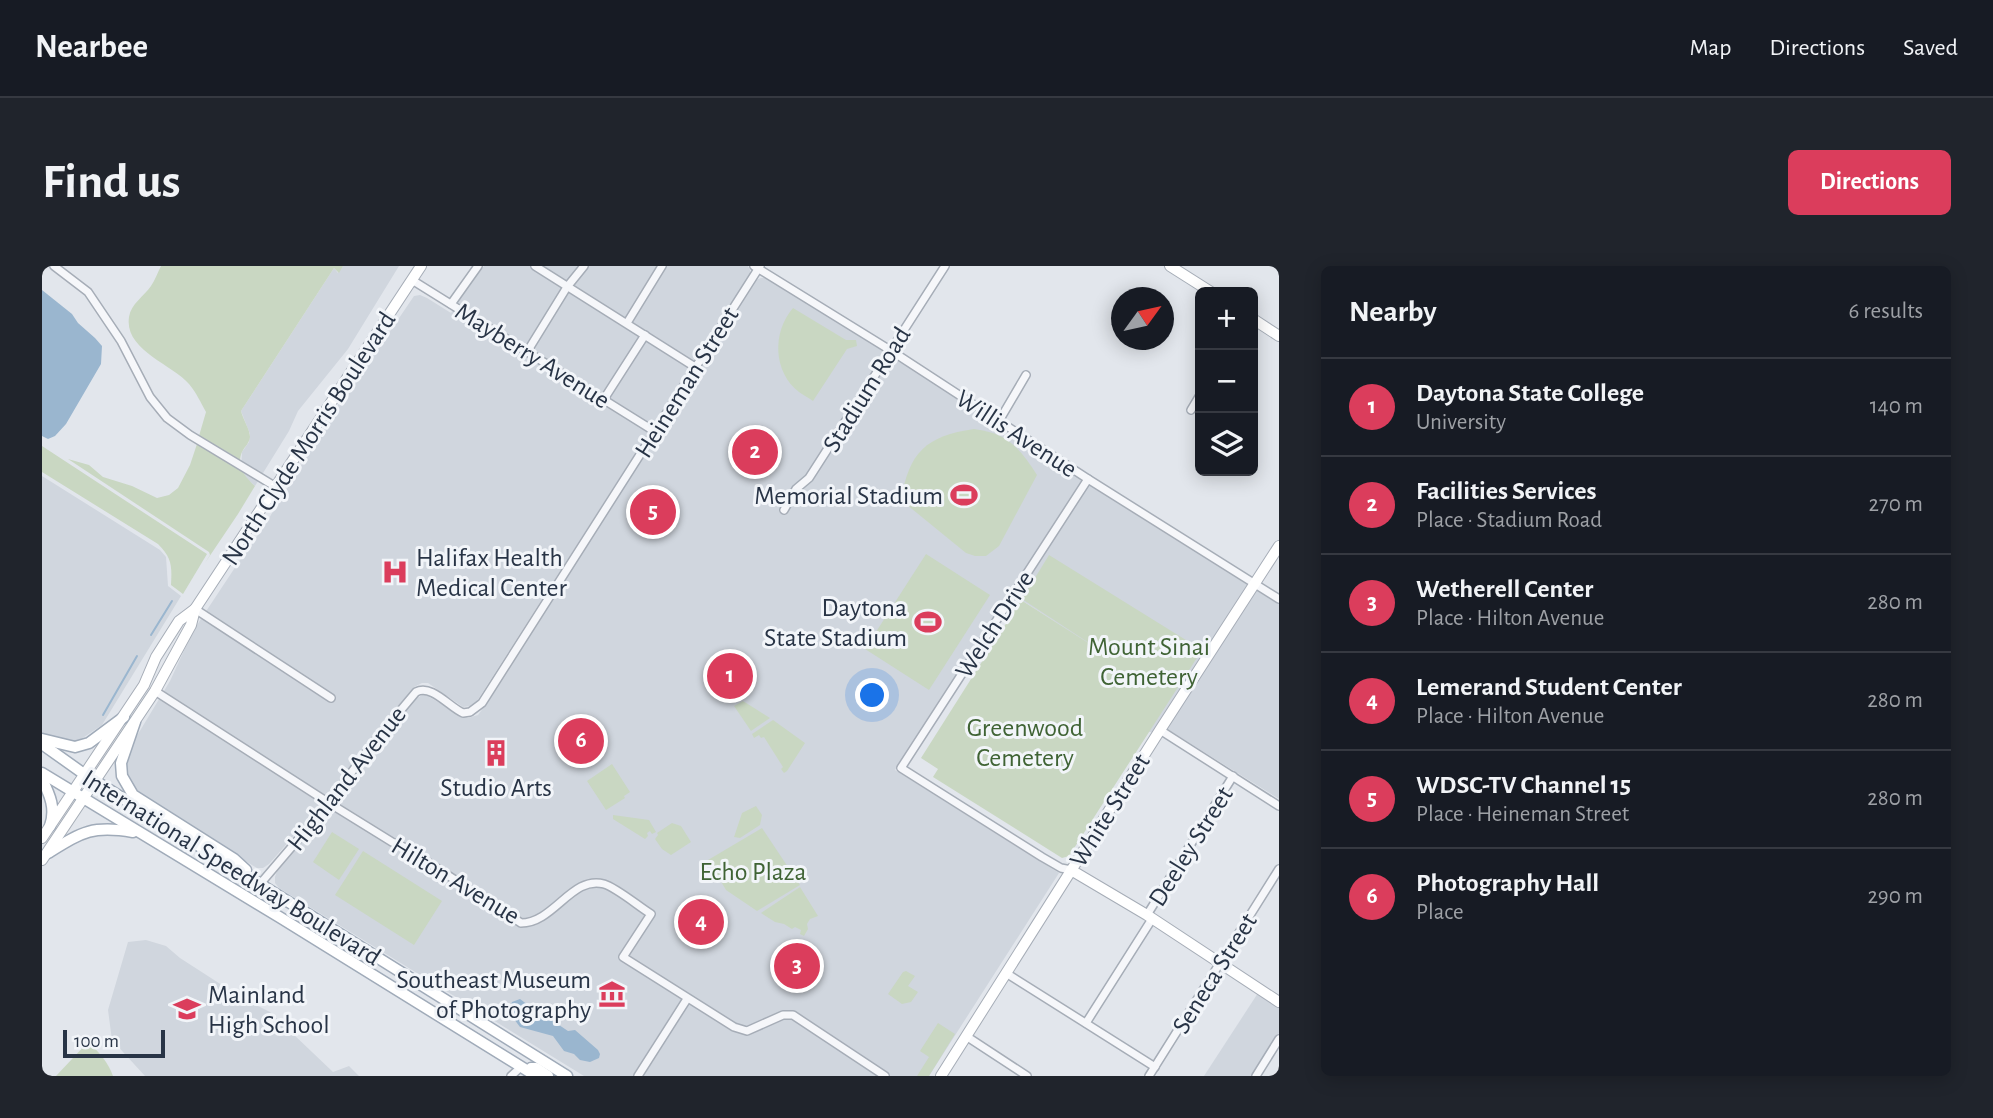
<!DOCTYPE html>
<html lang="en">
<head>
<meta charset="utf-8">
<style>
	:root { --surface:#171b24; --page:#20242c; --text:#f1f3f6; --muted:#9ea1a6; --line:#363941; --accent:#db3d5c }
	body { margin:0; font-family:"Alegreya Sans",sans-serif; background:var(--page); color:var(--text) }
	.controls { position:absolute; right:21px; top:21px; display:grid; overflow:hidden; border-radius:10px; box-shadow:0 4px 18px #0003 }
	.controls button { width:63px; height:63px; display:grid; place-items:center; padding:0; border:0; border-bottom:2px solid var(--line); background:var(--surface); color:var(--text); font:35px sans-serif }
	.compass { position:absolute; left:1069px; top:21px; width:63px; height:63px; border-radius:50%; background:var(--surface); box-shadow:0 4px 18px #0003; rotate:57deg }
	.scale { position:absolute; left:21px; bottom:18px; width:102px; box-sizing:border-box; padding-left:7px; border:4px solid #283446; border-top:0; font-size:19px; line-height:24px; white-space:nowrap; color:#283446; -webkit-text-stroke:5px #f2f5f9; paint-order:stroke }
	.you { position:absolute; left:831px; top:430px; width:24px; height:24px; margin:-18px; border:5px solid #fff; border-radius:50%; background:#1a73e8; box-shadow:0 0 0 10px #1a73e833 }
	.badge { display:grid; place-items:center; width:46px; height:46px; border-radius:50%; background:var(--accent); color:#fff; font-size:23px; font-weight:700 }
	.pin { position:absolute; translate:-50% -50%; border:4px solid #fff; box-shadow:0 2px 7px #0006 }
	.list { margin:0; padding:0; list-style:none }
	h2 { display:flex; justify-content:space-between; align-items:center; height:91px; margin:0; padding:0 28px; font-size:30px }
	h2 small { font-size:23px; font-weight:400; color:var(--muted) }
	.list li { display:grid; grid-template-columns:46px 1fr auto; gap:21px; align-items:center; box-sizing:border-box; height:98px; padding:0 28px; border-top:2px solid var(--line) }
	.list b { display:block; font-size:26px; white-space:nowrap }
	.list p { margin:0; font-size:23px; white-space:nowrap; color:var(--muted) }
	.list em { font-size:23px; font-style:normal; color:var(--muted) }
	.icon { flex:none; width:38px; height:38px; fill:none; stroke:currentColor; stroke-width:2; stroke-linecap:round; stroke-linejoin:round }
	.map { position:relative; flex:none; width:1237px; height:810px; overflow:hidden; border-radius:10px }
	header { display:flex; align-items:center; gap:42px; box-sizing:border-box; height:98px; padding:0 35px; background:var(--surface); border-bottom:2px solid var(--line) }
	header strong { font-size:33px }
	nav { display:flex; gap:38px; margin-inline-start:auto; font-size:24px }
	.intro { display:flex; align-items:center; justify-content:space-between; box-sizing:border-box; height:168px; padding:0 42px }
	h1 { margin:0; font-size:49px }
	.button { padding:18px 32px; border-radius:10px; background:var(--accent); color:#fff; font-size:24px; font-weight:700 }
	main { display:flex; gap:42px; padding:0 42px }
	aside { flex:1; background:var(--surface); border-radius:10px; box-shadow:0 4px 18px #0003 }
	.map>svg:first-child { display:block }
	.built { fill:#d0d6de }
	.green { fill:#c9d7c2 }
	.water { fill:#9ab6cf }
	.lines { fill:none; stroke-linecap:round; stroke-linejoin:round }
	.stream { stroke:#9ab6cf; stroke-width:2 }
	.street-casing { stroke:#a6adb7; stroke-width:10 }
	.secondary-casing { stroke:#a6adb7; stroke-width:12 }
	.primary-casing { stroke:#a0abb9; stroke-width:13 }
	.street { stroke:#f6f7fa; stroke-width:7 }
	.secondary { stroke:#fff; stroke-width:10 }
	.primary { stroke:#fff; stroke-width:10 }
	.labels { text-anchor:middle; stroke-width:6; stroke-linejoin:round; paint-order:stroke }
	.street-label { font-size:26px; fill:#283446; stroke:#f2f5f9 }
	.poi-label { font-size:26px; fill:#283446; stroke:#f2f5f9; text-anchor:end }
	.park-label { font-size:26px; fill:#3f6334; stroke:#f2f5f9 }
</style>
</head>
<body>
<header>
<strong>Nearbee</strong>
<nav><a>Map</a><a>Directions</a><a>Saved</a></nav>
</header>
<div class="intro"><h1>Find us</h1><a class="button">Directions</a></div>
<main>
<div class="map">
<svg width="1237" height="810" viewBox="0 0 1237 810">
	<rect width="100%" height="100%" fill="#e2e6ec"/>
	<g class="built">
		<polygon points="301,0 357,0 306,83 256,145 247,165 213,220 204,212 199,202 200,186 207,176 208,168 199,145 292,2 296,7"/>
		<polygon points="442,0 706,0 708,4 708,8 435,435 428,440 421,441 386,417 380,417 372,421 329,473 287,530 227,598 221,602 215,602 100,531 89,519 85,510 85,496 90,478 128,415 151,365 200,291 221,262 319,101 332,89 372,30 378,29 385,32 409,47 434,9"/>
		<polygon points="719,12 727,12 1237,338 1237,533 1130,466 1107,466 1049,430 1069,392 967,326 853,504 1017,607 887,810 542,810 237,622 233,617 233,611 235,605 306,520 370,435 382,428 417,448 426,452 436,449 442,441 714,14"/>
		<polygon points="0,210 118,284 124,291 126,320 139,330 60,459 39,473 29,476 0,469"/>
		<polygon points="104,674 124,680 138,692 200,732 228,746 291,806 307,800 317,810 103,810 70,774 66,744 86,676"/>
		<polygon points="1216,727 1237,741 1237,767 1210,810 1162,810"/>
	</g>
	<g class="green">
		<path d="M119,0H301L297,7L292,2L199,145C201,153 208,164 208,171C207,178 203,180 200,186C194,200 203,211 213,220L196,248L163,297L168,289L167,286L26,193L47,199L61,211L90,220L115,232L127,229L136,222L148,199L155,178L187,196L192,190L157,170L164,146C159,137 154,126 147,118C130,98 82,84 87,51C89,38 102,30 109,20C113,14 116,6 119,0Z"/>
		<path d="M751,42L804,74H814L815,80L805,83L771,135C767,132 761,129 757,126C731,106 730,66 751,42Z"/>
		<path d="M932,163C965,167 977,181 995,209L957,280L944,290H933L924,287L859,234C867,186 884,170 932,163Z"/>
		<path d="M0,180L165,288L141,328L129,319C130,300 130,292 116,278L0,206Z"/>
		<polygon points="884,288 948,329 887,424 823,383"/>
		<polygon points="1007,289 1160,384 1027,590 1020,592 891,511 896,503 879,492 979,334 1070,392 980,333"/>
		<polygon points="701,435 728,452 709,465 692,440"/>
		<polygon points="731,454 763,477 745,505 742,507 739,503 741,501 722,471 719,472 717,469 712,472 710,468"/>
		<polygon points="570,498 588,526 582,530 583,532 564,544 545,515"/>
		<polygon points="714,540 720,549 718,559 698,572 692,571 700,547"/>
		<polygon points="571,549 607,554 614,566 610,568 608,565 605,567 606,570 603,573 571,553"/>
		<polygon points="630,557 639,560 649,576 629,589 620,583 613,573 616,569 615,567"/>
		<polygon points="720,562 758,619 715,645 684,624 666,594"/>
		<polygon points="290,566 317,583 297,614 271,596"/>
		<polygon points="321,585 400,635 372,679 293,629"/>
		<polygon points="758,621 776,650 768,653 765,658 766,663 762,670 758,668 759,664 753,661 750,663 742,658 733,656 719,647"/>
		<polygon points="864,705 873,710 866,720 876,726 869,736 860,738 846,728 861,706"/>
		<polygon points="896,757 913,768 887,810 875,810 887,791 878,785"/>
		<path d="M46,776C57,786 66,796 71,810H14Z"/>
	</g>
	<g class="water">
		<polygon points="0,24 30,48 36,57 53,72 60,80 59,98 24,158 13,170 6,173 0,170"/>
		<polygon points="478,733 486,739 489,745 511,755 526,765 533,764 556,784 558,788 557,792 548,796 538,794 532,788 522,785 511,770 478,761 466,745 470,736"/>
	</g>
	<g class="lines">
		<g class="stream">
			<polyline points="109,369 130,335"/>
			<polyline points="61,449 95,390"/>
		</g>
		<defs>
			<g id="street">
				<polyline points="12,0 46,26 79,75 108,131 125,152 148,169 234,221"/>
				<polyline points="493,0 653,101"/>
				<polyline points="712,0 848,84 1046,213 1237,333"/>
				<polyline points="370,14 612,165"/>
				<polyline points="409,38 436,0"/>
				<polyline points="585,57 620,0"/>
				<polyline points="485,86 525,21 542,0"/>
				<polyline points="562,133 603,69"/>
				<polyline points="1149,144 1158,129"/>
				<polyline points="957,155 984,109"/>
				<polyline points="742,244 754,223 767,212 903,0"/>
				<polyline points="153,343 289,432"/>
				<path d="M113,425L287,537L350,576L364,582L479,657C512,657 530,609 562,618C575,622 596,640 609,648L581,691L692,761L705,765L741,749H751L843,810"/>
				<polyline points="1118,464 1237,540"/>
				<polyline points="1029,604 1019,602 1000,591 859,502 1046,213"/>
				<path d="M218,618L283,542L332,476L374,426C390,418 407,441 421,447L428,446L440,437L718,0"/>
				<polyline points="1105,649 1191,510"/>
				<polyline points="964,707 1113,801"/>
				<polyline points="1044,757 1110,653"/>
				<polyline points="924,770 985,810"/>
				<polyline points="469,810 479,801"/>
				<polyline points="596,810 645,733"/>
				<polyline points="1107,810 1237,603"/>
				<polyline points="1214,810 1237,773"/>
			</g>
			<g id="secondary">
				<polyline points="1128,0 1169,26"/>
				<polyline points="1211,53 1237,70"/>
				<polyline points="0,572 102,419 114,391 137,355 153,343"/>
				<polyline points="0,594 113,425 149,359 153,343 379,0"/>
				<polyline points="1029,604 1105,649 1237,736"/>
				<polyline points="899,810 1118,464 1237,280"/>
			</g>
			<g id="primary">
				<polyline points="93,456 79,497 80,510 91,529 192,593 204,604"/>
				<polyline points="0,473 33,481 47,477 82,451"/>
				<polyline points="0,478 42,508 525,810"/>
				<polyline points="0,507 239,652 494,810"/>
				<path d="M0,513C8,529 14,543 8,560"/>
				<path d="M6,587C40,566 50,559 91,566"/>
				<polyline points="489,802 494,802 506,810"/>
			</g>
		</defs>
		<use href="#street" class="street-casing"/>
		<use href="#secondary" class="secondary-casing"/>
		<use href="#primary" class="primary-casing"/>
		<use href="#street" class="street"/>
		<use href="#secondary" class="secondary"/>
		<use href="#primary" class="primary"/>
	</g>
	<defs>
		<symbol id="stadium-bare" viewBox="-9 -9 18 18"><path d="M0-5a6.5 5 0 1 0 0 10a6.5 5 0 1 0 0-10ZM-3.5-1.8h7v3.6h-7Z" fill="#db3d5c" stroke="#f2f5f9" stroke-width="2.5" paint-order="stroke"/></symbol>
		<symbol id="hospital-bare" viewBox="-9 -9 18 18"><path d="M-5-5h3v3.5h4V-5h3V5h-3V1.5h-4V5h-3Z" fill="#db3d5c" stroke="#f2f5f9" stroke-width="2.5" paint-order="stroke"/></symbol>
		<symbol id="building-bare" viewBox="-9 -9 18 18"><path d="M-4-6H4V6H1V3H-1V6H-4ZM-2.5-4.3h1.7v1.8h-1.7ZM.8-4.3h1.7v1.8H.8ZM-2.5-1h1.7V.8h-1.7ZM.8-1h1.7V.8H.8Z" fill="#db3d5c" stroke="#f2f5f9" stroke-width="2.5" paint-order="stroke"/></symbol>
		<symbol id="museum-bare" viewBox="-9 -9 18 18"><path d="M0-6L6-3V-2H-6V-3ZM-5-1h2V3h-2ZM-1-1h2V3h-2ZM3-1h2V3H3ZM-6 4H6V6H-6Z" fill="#db3d5c" stroke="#f2f5f9" stroke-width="2.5" paint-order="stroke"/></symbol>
		<symbol id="school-bare" viewBox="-9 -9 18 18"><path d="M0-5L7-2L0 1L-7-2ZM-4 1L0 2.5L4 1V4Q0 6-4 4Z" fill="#db3d5c" stroke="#f2f5f9" stroke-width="2.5" paint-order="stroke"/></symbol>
	</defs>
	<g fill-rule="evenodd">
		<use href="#stadium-bare" x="903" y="210" width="38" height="38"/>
		<use href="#hospital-bare" x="334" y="287" width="38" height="38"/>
		<use href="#stadium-bare" x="867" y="337" width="38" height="38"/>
		<use href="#building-bare" x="435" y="468" width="38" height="38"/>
		<use href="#museum-bare" x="551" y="709" width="38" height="38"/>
		<use href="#school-bare" x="126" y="724" width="38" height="38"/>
	</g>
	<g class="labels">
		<g class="street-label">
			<text transform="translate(491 89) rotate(32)" y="9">Mayberry Avenue</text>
			<text transform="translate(644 116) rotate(-58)" y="9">Heineman Street</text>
			<text transform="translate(824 123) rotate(-58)" y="9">Stadium Road</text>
			<text transform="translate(975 167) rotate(33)" y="9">Willis Avenue</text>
			<text transform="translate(266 172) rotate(-57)" y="9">North Clyde Morris Boulevard</text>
			<text transform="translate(952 358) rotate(-57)" y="9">Welch Drive</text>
			<text transform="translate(304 512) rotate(-52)" y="9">Highland Avenue</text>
			<text transform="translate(1067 544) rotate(-58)" y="9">White Street</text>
			<text transform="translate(1148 580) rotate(-58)" y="9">Deeley Street</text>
			<text transform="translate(190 601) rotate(32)" y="9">International Speedway Boulevard</text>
			<text transform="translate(414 614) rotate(31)" y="9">Hilton Avenue</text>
			<text transform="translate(1172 707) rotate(-58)" y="9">Seneca Street</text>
		</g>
		<g class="poi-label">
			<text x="901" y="238">Memorial Stadium</text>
			<text x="374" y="300" text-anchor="start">Halifax Health<tspan x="374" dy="30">Medical Center</tspan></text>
			<text x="865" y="350">Daytona<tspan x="865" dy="30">State Stadium</tspan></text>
			<text x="454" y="530" text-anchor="middle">Studio Arts</text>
			<text x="549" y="722">Southeast Museum<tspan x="549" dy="30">of Photography</tspan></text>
			<text x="166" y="737" text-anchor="start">Mainland<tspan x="166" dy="30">High School</tspan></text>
		</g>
		<g class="park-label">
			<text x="1107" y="389">Mount Sinai<tspan x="1107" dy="30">Cemetery</tspan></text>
			<text x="983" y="470">Greenwood<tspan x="983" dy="30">Cemetery</tspan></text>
			<text x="711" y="614">Echo Plaza</text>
		</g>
	</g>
</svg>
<div class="controls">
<button>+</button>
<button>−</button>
<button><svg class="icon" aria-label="layers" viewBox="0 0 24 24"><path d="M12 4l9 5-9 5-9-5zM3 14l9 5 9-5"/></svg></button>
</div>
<svg class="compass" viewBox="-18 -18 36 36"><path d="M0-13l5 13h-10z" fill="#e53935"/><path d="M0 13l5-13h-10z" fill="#9ea1a6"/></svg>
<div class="scale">100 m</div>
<div class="you"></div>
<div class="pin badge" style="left:688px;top:410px">1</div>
<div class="pin badge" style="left:713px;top:186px">2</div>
<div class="pin badge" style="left:755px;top:700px">3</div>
<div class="pin badge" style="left:659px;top:656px">4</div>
<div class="pin badge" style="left:611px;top:246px">5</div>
<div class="pin badge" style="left:539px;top:475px">6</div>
</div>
<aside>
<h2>Nearby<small>6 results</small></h2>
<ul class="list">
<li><span class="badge">1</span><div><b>Daytona State College</b><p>University</p></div><em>140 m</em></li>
<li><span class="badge">2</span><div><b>Facilities Services</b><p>Place · Stadium Road</p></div><em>270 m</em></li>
<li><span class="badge">3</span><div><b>Wetherell Center</b><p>Place · Hilton Avenue</p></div><em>280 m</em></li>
<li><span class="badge">4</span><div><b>Lemerand Student Center</b><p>Place · Hilton Avenue</p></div><em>280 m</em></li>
<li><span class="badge">5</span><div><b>WDSC-TV Channel 15</b><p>Place · Heineman Street</p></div><em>280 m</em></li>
<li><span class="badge">6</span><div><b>Photography Hall</b><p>Place</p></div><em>290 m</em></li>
</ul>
</aside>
</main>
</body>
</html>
